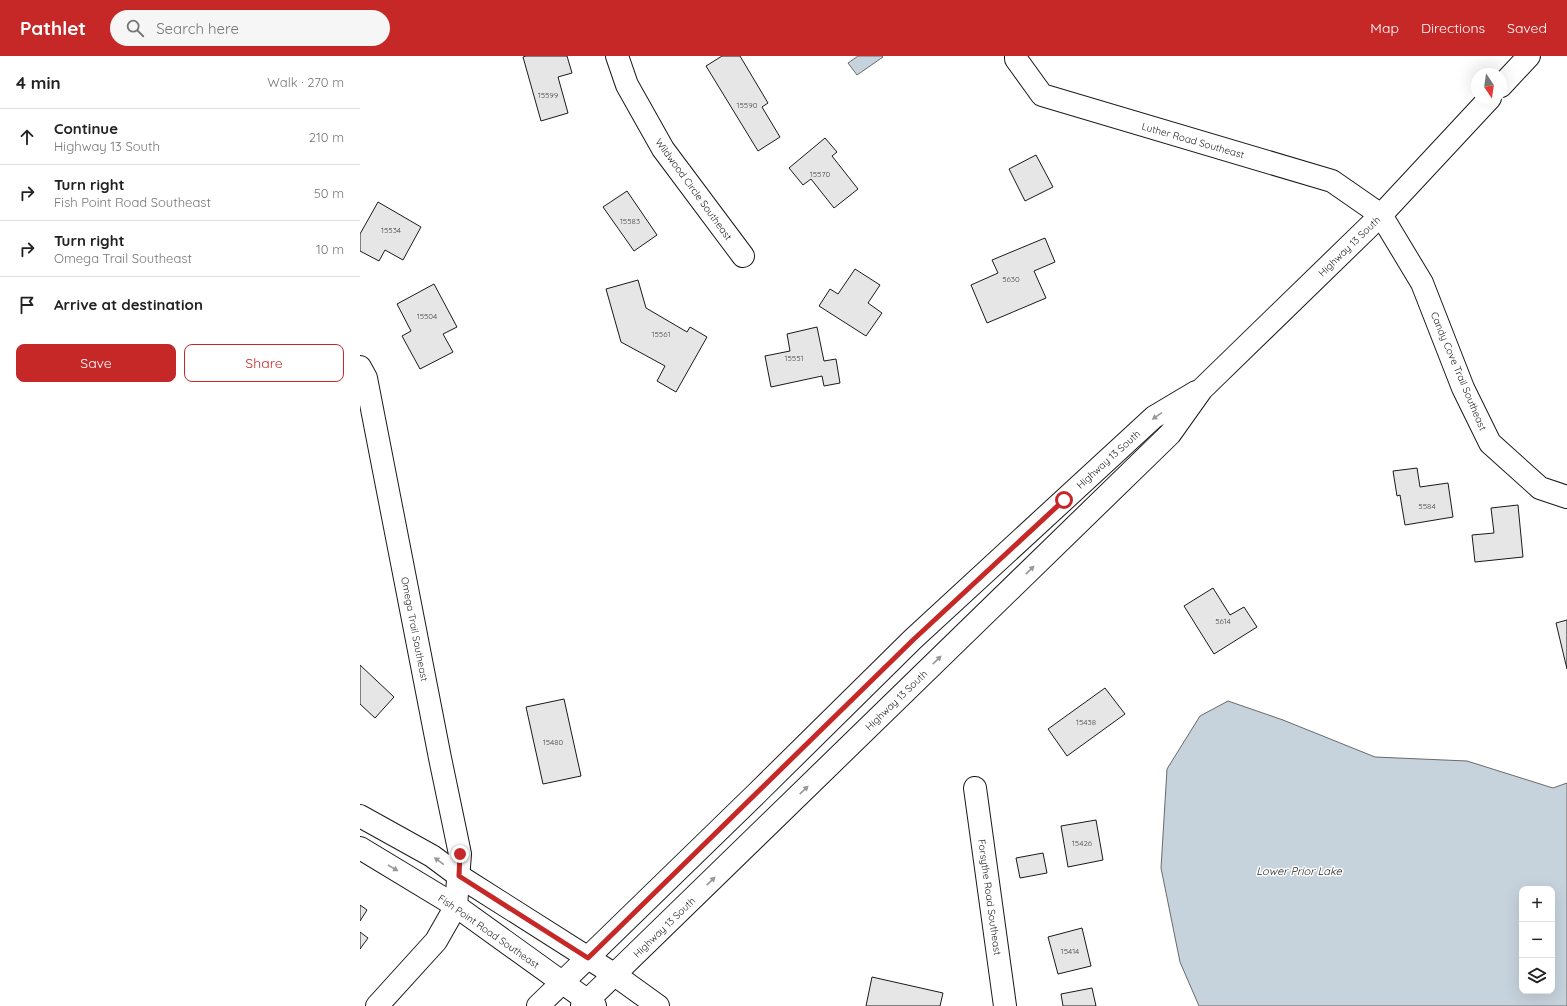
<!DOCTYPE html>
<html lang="en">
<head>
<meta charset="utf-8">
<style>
	:root { --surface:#fff; --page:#f6f6f6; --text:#222; --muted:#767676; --line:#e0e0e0; --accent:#c62828 }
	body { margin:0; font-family:Quicksand,sans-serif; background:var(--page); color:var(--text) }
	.controls { position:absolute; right:12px; bottom:12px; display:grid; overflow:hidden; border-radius:8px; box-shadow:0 4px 16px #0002 }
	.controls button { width:36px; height:36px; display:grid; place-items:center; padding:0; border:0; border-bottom:1px solid var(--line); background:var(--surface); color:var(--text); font:20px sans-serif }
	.compass { position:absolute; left:1111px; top:12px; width:36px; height:36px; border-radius:50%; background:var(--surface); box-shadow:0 4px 16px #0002; rotate:167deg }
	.stop { position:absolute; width:12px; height:12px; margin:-9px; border:3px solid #c62828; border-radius:50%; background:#fff }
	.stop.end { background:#c62828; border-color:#fff; box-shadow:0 1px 4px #0008 }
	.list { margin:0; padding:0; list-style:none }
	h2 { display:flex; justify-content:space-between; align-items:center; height:52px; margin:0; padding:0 16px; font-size:17px }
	h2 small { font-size:13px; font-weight:400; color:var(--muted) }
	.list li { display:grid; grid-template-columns:26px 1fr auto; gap:12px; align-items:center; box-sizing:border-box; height:56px; padding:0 16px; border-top:1px solid var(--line) }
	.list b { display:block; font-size:15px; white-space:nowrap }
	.list p { margin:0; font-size:13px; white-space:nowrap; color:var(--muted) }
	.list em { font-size:13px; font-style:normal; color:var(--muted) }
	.actions { display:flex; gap:8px; padding:12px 16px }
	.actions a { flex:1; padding:9px 0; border:1px solid var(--accent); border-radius:8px; text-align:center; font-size:14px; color:var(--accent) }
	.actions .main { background:var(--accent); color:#fff }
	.icon { flex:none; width:22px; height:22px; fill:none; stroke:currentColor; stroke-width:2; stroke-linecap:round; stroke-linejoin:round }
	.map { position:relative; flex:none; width:1207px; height:950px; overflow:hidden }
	header { display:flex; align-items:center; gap:24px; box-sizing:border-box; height:56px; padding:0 20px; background:var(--accent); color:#fff }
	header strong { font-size:19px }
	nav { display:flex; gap:22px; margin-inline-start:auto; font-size:14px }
	.search { width:280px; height:36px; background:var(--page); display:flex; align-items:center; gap:10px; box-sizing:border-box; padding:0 14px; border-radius:22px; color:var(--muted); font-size:15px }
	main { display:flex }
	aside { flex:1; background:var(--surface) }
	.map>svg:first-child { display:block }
	.water { fill:#c6d2dc; stroke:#6a6a6a; fill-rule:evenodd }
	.building { fill:#e6e6e6; stroke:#1a1a1a }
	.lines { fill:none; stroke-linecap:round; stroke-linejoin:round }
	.minor-casing { stroke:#1a1a1a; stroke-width:24 }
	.major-casing { stroke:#1a1a1a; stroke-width:24 }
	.minor { stroke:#fff; stroke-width:22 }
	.major { stroke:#fff; stroke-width:22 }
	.oneway { fill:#989898 }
	.route { stroke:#c62828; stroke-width:5 }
	.labels { text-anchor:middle; stroke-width:3; stroke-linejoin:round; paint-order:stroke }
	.number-label { font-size:8px; fill:#4d4d4d }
	.street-label { font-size:10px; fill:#1a1a1a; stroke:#fff }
	.water-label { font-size:11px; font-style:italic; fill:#1a1a1a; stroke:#fff }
</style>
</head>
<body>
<header>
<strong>Pathlet</strong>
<div class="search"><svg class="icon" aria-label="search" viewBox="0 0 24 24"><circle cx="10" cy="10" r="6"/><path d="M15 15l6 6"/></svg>Search here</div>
<nav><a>Map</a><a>Directions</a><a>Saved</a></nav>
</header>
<main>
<aside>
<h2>4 min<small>Walk · 270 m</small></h2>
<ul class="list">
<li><svg class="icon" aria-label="ahead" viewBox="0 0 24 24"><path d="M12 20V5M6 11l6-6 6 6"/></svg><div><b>Continue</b><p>Highway 13 South</p></div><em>210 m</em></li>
<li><svg class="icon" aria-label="right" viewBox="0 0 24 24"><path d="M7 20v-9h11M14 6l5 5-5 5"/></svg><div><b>Turn right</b><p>Fish Point Road Southeast</p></div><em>50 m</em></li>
<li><svg class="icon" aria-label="right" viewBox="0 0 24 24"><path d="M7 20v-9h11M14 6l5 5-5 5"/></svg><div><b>Turn right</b><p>Omega Trail Southeast</p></div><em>10 m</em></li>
<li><svg class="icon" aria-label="arrive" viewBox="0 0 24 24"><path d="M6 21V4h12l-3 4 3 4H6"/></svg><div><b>Arrive at destination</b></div></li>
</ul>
<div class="actions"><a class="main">Save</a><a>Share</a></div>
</aside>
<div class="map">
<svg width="1207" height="950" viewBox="0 0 1207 950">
	<rect width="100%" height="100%" fill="#fff"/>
	<g class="water">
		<polygon points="498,0 522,0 523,1 497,19 488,7"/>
		<path d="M868,645L923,664L1015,701L1107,705L1193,732L1207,727V950H839L820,906L801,812L807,713L840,660ZM1162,833H1192V935H1162Z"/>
	</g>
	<g class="building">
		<polygon points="166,0 207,0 212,17 198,21 208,57 181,65 163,1"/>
		<polygon points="362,0 380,0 408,47 402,51 420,81 398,95 346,10"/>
		<polygon points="465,82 477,96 472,100 498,133 474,152 451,123 443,129 429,112"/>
		<polygon points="676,99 693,131 665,145 649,113"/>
		<polygon points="267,135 297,179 274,195 243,151"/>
		<polygon points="18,146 61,171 43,204 25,194 19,205 0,195 0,178"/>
		<polygon points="685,182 695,206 674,215 686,242 627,267 611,229 638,217 632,204"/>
		<polygon points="495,213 520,229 508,247 522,257 506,280 459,250 470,233 478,238"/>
		<polygon points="278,224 286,252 327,276 330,271 347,281 316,336 297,325 305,310 261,286 246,233"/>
		<polygon points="74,228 97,271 83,278 93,296 60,313 42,280 51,275 37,248"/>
		<polygon points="457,271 464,305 476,303 480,327 464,330 462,320 411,331 405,300 430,295 427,278"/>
		<polygon points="1057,412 1060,431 1088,427 1093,461 1045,469 1040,439 1037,440 1033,415"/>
		<polygon points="1158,449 1163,501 1115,506 1112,479 1134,477 1131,452"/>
		<polygon points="853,532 870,559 884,551 897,571 854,598 824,550"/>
		<polygon points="1207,564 1207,613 1196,567"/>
		<polygon points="0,609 34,641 15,662 0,648"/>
		<polygon points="745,632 765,658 707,700 688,673"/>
		<polygon points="204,643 221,720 183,728 166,651"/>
		<polygon points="736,764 743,804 708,811 701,770"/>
		<polygon points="683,797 687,817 660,822 656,802"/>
		<polygon points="0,849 7,854 0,865"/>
		<polygon points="722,872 731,910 698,918 688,881"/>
		<polygon points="0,876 8,882 0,893"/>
		<polygon points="512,921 583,937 580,950 506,950"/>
		<polygon points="732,932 736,950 703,950 701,938"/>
	</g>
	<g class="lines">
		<defs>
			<g id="minor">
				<polyline points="257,0 267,29 303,93 383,200"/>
				<polyline points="656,0 656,3 682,39 972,125 1021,159 1062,227 1103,332 1130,387 1180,432 1207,441"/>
				<polyline points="0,311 6,322 80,702 100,798 96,850 76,885 17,950"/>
				<polyline points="615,732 645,950"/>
				<polyline points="0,760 72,800 99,820 255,919 298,950"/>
				<polyline points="0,792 96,850 235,950"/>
			</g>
			<g id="major">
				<polyline points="1141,30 1169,0"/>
				<polyline points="178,950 396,738 553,583 794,361 836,336"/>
				<polyline points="222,950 810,378 842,333 1021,159 1130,42"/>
			</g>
		</defs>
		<use href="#minor" class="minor-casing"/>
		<use href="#major" class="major-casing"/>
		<use href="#minor" class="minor"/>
		<use href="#major" class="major"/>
	</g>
	<defs><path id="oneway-solid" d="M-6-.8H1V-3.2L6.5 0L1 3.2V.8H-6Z"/></defs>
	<g class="oneway">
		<use href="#oneway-solid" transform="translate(797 360) rotate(145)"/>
		<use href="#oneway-solid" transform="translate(670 514) rotate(-44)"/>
		<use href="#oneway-solid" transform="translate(577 604) rotate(-44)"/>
		<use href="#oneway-solid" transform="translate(444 734) rotate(-44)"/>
		<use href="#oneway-solid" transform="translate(79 805) rotate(-144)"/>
		<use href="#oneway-solid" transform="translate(33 812) rotate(31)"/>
		<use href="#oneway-solid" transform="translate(351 825) rotate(-44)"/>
	</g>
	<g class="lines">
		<polyline class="route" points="100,798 99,820 228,902 553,584 704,444"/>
	</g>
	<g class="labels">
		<g class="number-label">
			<text x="188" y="42">15599</text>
			<text x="387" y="52">15590</text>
			<text x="460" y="121">15570</text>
			<text x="270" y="168">15583</text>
			<text x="31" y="177">15534</text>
			<text x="651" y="226">5630</text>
			<text x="67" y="263">15504</text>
			<text x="301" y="281">15561</text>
			<text x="434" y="305">15551</text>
			<text x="1067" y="453">5584</text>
			<text x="863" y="568">5614</text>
			<text x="726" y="669">15438</text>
			<text x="193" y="689">15480</text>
			<text x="722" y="790">15426</text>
			<text x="710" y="898">15414</text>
		</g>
		<g class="street-label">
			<text transform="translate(833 84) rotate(16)" y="4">Luther Road Southeast</text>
			<text transform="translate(334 133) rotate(54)" y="4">Wildwood Circle Southeast</text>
			<text transform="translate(989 190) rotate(-44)" y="4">Highway 13 South</text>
			<text transform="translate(1099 315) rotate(67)" y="4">Candy Cove Trail Southeast</text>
			<text transform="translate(748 403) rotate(-42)" y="4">Highway 13 South</text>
			<text transform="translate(55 573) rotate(79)" y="4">Omega Trail Southeast</text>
			<text transform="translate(536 644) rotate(-44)" y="4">Highway 13 South</text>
			<text transform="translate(630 841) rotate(82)" y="4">Forsythe Road Southeast</text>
			<text transform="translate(304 871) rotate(-44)" y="4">Highway 13 South</text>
			<text transform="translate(129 875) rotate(35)" y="4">Fish Point Road Southeast</text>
		</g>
		<g class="water-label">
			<text x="939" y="819">Lower Prior Lake</text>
		</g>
	</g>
</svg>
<div class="controls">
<button>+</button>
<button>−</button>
<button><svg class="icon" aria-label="layers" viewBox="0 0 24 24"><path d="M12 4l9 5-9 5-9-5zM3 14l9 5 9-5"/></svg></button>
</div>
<svg class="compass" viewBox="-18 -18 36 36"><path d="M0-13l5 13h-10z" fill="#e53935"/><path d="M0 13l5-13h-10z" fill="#767676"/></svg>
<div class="stop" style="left:704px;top:444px"></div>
<div class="stop end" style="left:100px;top:798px"></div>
</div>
</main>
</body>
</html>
